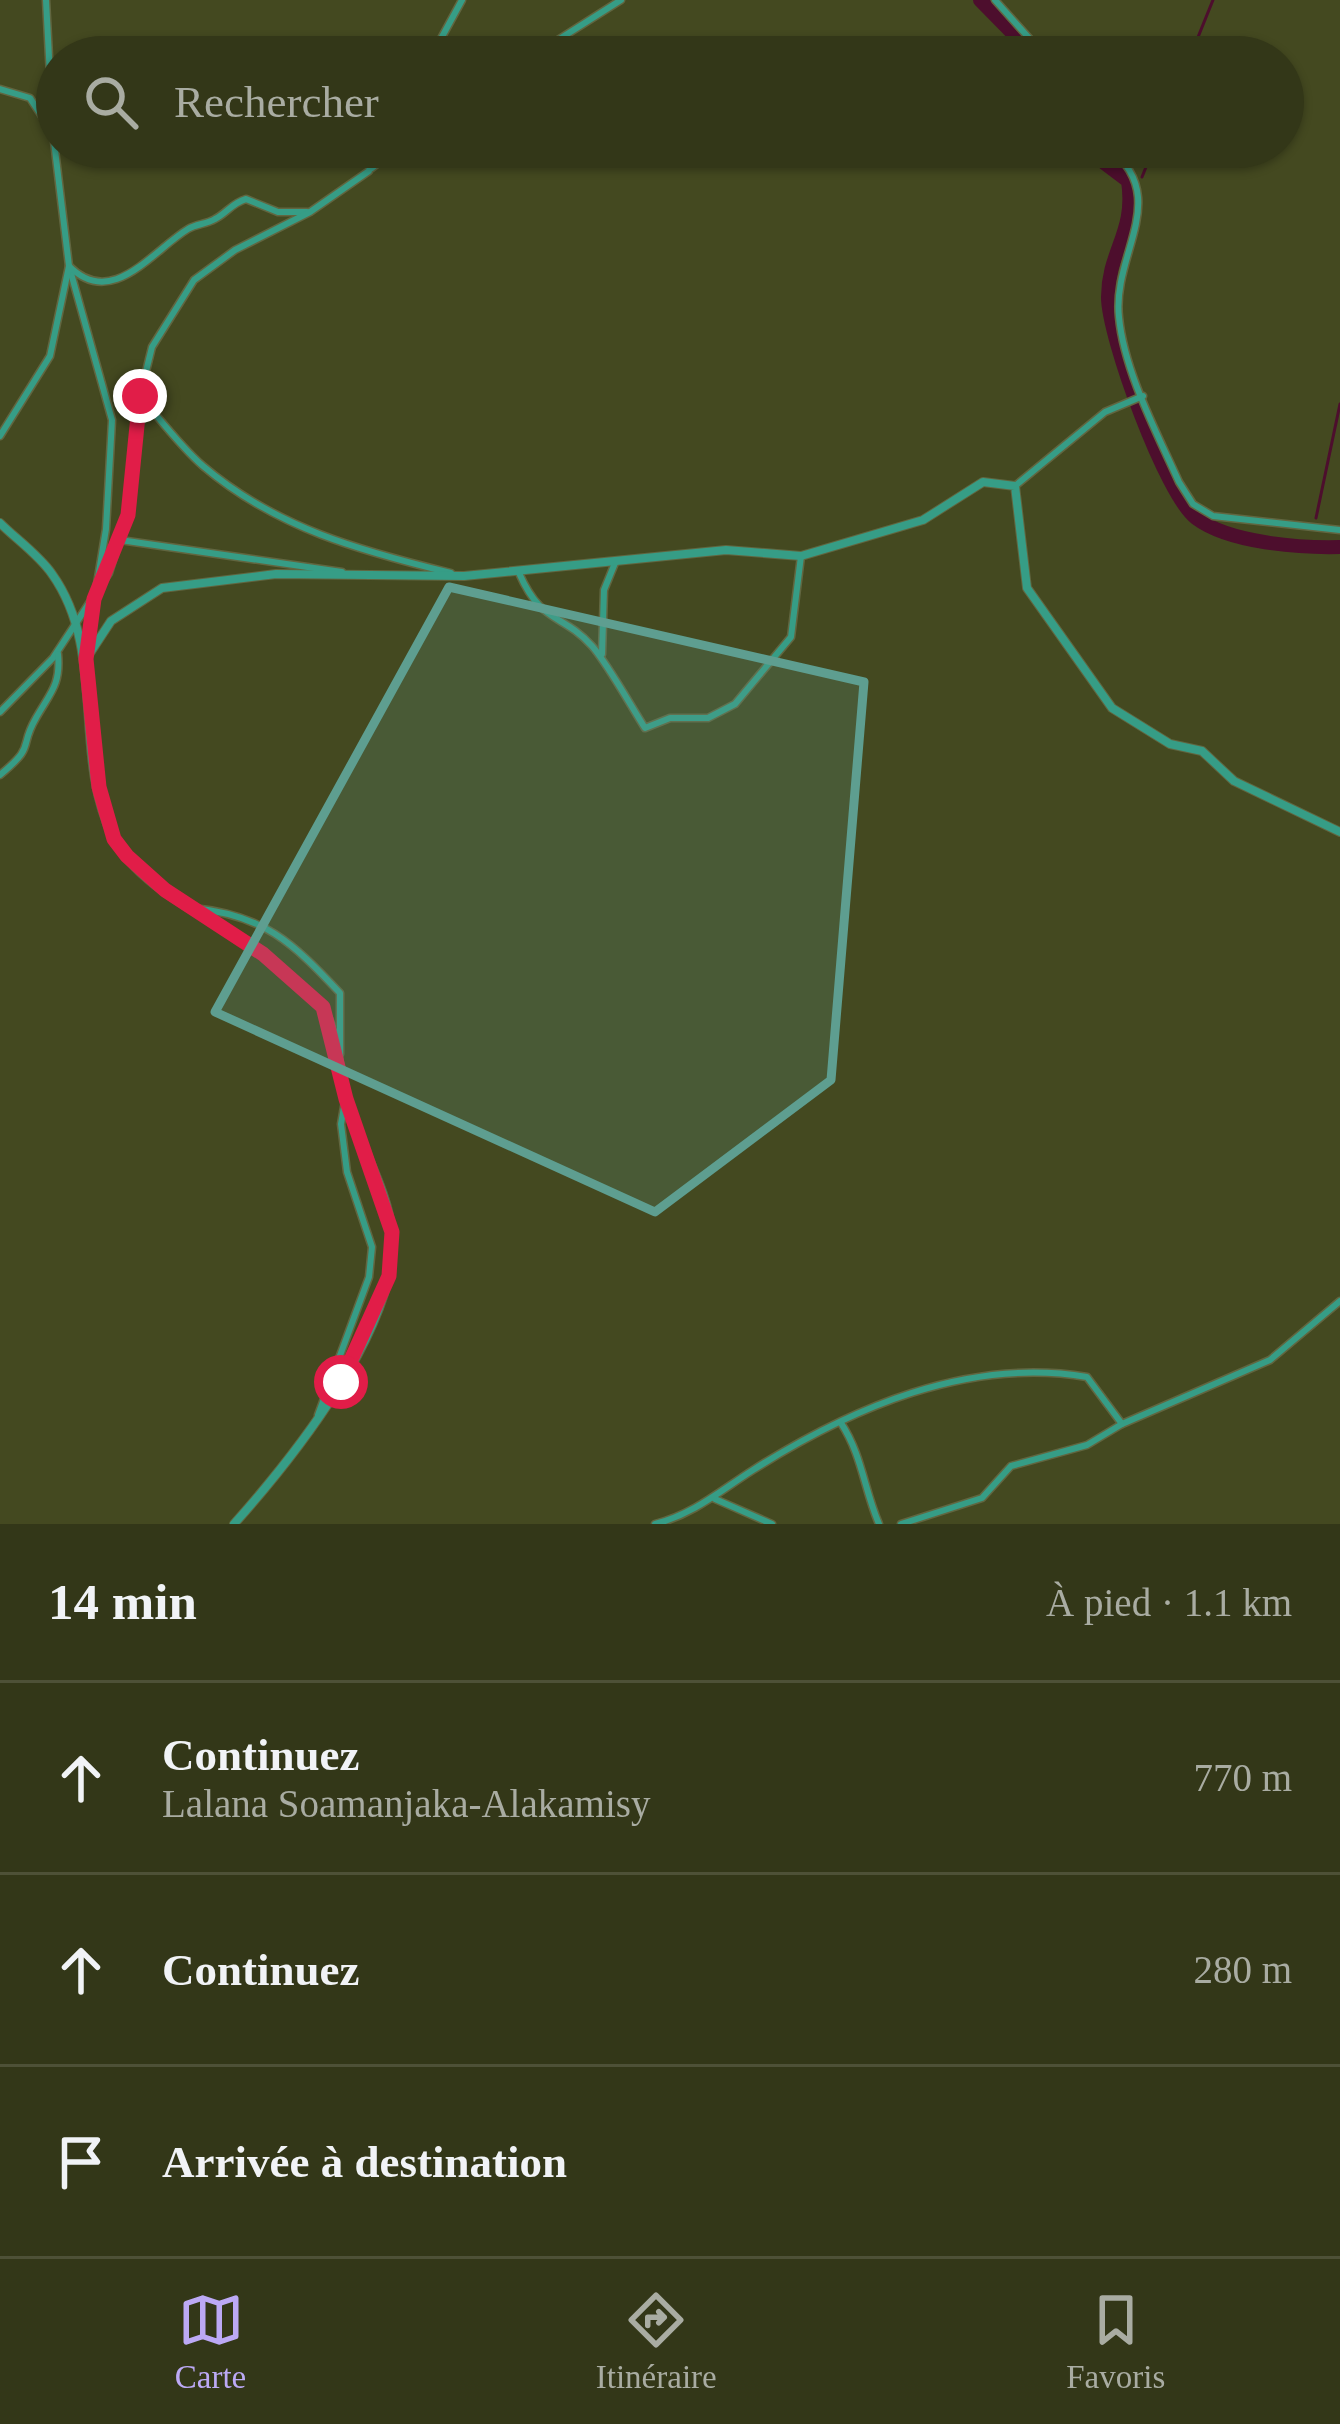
<!DOCTYPE html>
<html lang="fr">
<head>
<meta charset="utf-8">
<style>
	:root { --surface:#333718; --page:#3b3f21; --text:#f1f3f6; --muted:#a9aca2; --line:#4e5137; --accent:#bca9f5 }
	body { margin:0; font-family:Georgia,serif; background:var(--page); color:var(--text) }
	.stop { position:absolute; width:36px; height:36px; margin:-27px; border:9px solid #e11d48; border-radius:50%; background:#fff }
	.stop.end { background:#e11d48; border-color:#fff; box-shadow:0 3px 12px #0008 }
	.list { margin:0; padding:0; list-style:none }
	h2 { display:flex; justify-content:space-between; align-items:center; height:156px; margin:0; padding:0 48px; font-size:51px }
	h2 small { font-size:39px; font-weight:400; color:var(--muted) }
	.list li { display:grid; grid-template-columns:78px 1fr auto; gap:36px; align-items:center; box-sizing:border-box; height:192px; padding:0 48px; border-top:3px solid var(--line) }
	.list b { display:block; font-size:45px; white-space:nowrap }
	.list p { margin:0; font-size:39px; white-space:nowrap; color:var(--muted) }
	.list em { font-size:39px; font-style:normal; color:var(--muted) }
	.icon { flex:none; width:66px; height:66px; fill:none; stroke:currentColor; stroke-width:2; stroke-linecap:round; stroke-linejoin:round }
	.map { position:relative; flex:none; width:1340px; height:1524px; overflow:hidden }
	.search { position:absolute; background:var(--surface); box-shadow:0 3px 9px #0004; left:36px; right:36px; top:36px; height:132px; display:flex; align-items:center; gap:30px; box-sizing:border-box; padding:0 42px; border-radius:66px; color:var(--muted); font-size:45px }
	.sheet { height:732px; background:var(--surface) }
	nav { display:flex; justify-content:space-around; align-items:center; box-sizing:border-box; height:168px; border-top:3px solid var(--line); background:var(--surface); font-size:33px; color:var(--muted) }
	nav a { display:grid; justify-items:center; gap:6px }
	nav .on { color:var(--accent) }
	.map>svg:first-child { display:block }
	.lines { fill:none; stroke-linecap:round; stroke-linejoin:round }
	.stream { stroke:#4d0e2d; stroke-width:3 }
	.river { stroke:#4d0e2d; stroke-width:14 }
	.minor-casing { stroke:#616640; stroke-width:9 }
	.tertiary-casing { stroke:#616640; stroke-width:10 }
	.minor { stroke:#369d86; stroke-width:6 }
	.tertiary { stroke:#369d86; stroke-width:8 }
	.route { stroke:#e11d48; stroke-width:15 }
	.marked { fill:#5e9e90; fill-opacity:0.2; stroke:#5e9e90; stroke-width:9; stroke-linejoin:round }
</style>
</head>
<body>
<div class="map">
<svg width="1340" height="1524" viewBox="0 0 1340 1524">
	<rect width="100%" height="100%" fill="#444920"/>
	<g class="lines">
		<g class="stream">
			<polyline points="1190,57 1213,0"/>
			<polyline points="1142,177 1154,147"/>
			<polyline points="1316,518 1340,404"/>
		</g>
		<g class="river">
			<polyline points="980,0 1036,57"/>
			<path d="M1083,147L1128,181C1136,232 1108,251 1108,297C1108,337 1166,496 1196,518C1229,543 1300,548 1340,547"/>
		</g>
		<defs>
			<g id="minor">
				<polyline points="46,0 53,133 69,266 112,420 106,529 96,590"/>
				<polyline points="995,0 1046,57"/>
				<polyline points="431,57 462,0"/>
				<polyline points="531,57 621,0"/>
				<polyline points="0,89 30,98 51,130"/>
				<path d="M1108,147C1173,198 1112,253 1119,317C1124,371 1157,433 1179,482L1193,504L1213,516L1340,530"/>
				<polyline points="372,168 398,147"/>
				<path d="M140,396C160,419 180,446 203,466C276,528 361,551 451,573"/>
				<path d="M0,436L50,356L69,266C112,310 153,250 188,229C196,224 207,224 215,219C227,213 232,203 246,199L278,212H307"/>
				<polyline points="1015,486 1105,412 1143,396"/>
				<polyline points="120,540 342,572"/>
				<path d="M519,573C542,625 561,612 592,646C607,663 631,706 645,728L670,718H708L735,704L791,637L801,556"/>
				<polyline points="602,654 604,590 615,563"/>
				<polyline points="87,656 94,603"/>
				<polyline points="0,712 53,658 109,573 127,515 140,396 152,347 194,280 235,250 310,212 369,171 374,147"/>
				<path d="M0,775C37,744 18,749 36,718C50,693 61,685 58,654"/>
				<path d="M193,908C264,915 292,942 340,993V1054"/>
				<polyline points="318,1415 369,1277 372,1247 347,1172 341,1124 345,1101"/>
				<path d="M841,1423C862,1455 864,1489 879,1524"/>
				<polyline points="715,1499 772,1524"/>
				<path d="M655,1524C694,1514 720,1491 753,1470C851,1408 968,1357 1087,1377L1122,1424L1270,1360L1340,1301"/>
				<polyline points="901,1524 982,1498 1011,1466 1087,1445 1122,1424"/>
			</g>
			<g id="tertiary">
				<path d="M0,523C16,539 39,555 52,574C107,651 72,755 113,837C140,891 216,919 262,954C282,968 300,986 317,1002C339,1022 338,1069 345,1096C357,1142 388,1187 392,1234C400,1325 292,1459 234,1524"/>
				<polyline points="86,659 111,621 162,588 276,574 464,576 726,550 801,556 923,520 983,482 1015,486 1027,588 1112,708 1170,744 1202,751 1234,781 1340,832"/>
			</g>
		</defs>
		<use href="#minor" class="minor-casing"/>
		<use href="#tertiary" class="tertiary-casing"/>
		<use href="#minor" class="minor"/>
		<use href="#tertiary" class="tertiary"/>
	</g>
	<g class="lines">
		<polyline class="route" points="140,396 128,515 94,599 86,659 99,787 114,839 127,856 165,890 263,954 323,1007 346,1099 392,1232 389,1276 341,1382"/>
	</g>
	<path class="marked" d="M449,587L864,682L831,1080L655,1212L215,1012Z"/>
</svg>
<div class="stop" style="left:341px;top:1382px"></div>
<div class="stop end" style="left:140px;top:396px"></div>
<div class="search"><svg class="icon" aria-label="search" viewBox="0 0 24 24"><circle cx="10" cy="10" r="6"/><path d="M15 15l6 6"/></svg>Rechercher</div>
</div>
<section class="sheet">
<h2>14 min<small>À pied · 1.1 km</small></h2>
<ul class="list">
<li><svg class="icon" aria-label="ahead" viewBox="0 0 24 24"><path d="M12 20V5M6 11l6-6 6 6"/></svg><div><b>Continuez</b><p>Lalana Soamanjaka-Alakamisy</p></div><em>770 m</em></li>
<li><svg class="icon" aria-label="ahead" viewBox="0 0 24 24"><path d="M12 20V5M6 11l6-6 6 6"/></svg><div><b>Continuez</b></div><em>280 m</em></li>
<li><svg class="icon" aria-label="arrive" viewBox="0 0 24 24"><path d="M6 21V4h12l-3 4 3 4H6"/></svg><div><b>Arrivée à destination</b></div></li>
</ul>
</section>
<nav>
<a class="on"><svg class="icon" aria-label="map" viewBox="0 0 24 24"><path d="M3 6l6-2 6 2 6-2v14l-6 2-6-2-6 2zM9 4v14M15 6v14"/></svg>Carte</a>
<a><svg class="icon" aria-label="directions" viewBox="0 0 24 24"><path d="M12 3l9 9-9 9-9-9zM9 14v-3h6M13 9l2 2-2 2"/></svg>Itinéraire</a>
<a><svg class="icon" aria-label="saved" viewBox="0 0 24 24"><path d="M7 4h10v16l-5-4-5 4z"/></svg>Favoris</a>
</nav>
</body>
</html>
